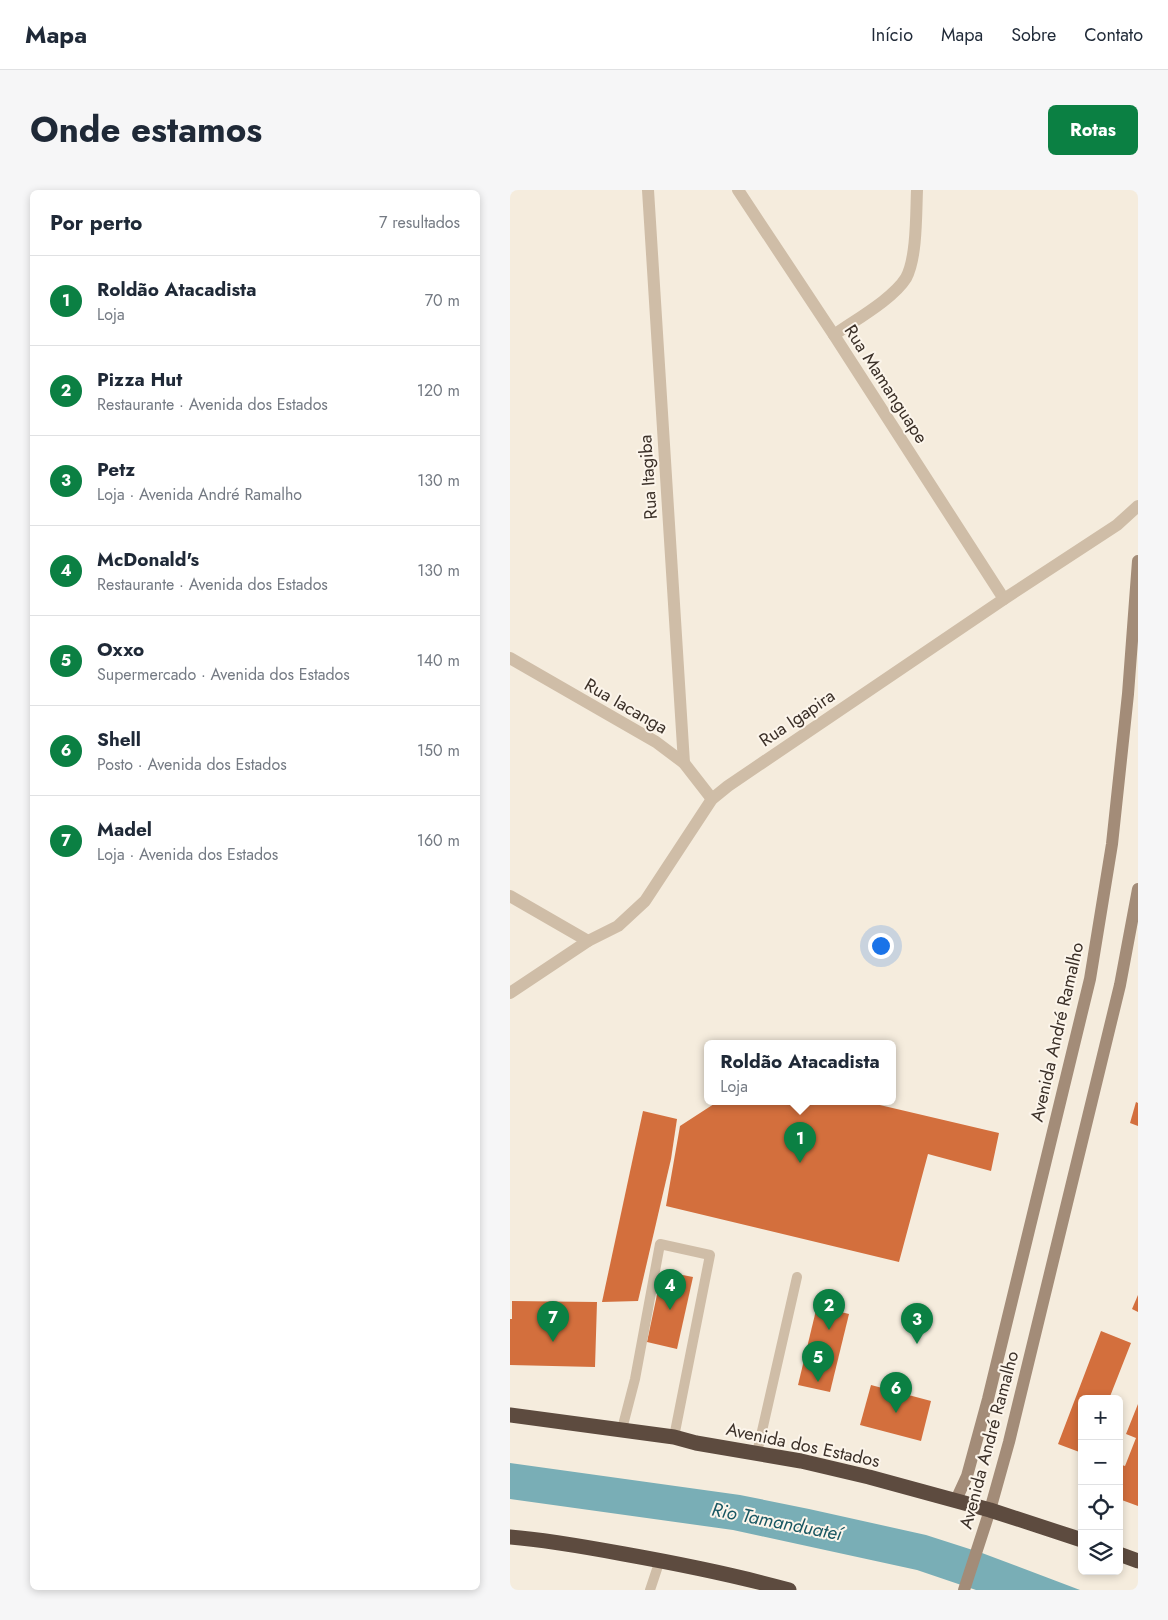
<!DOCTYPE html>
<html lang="pt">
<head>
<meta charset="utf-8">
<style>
	:root { --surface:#fff; --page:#f6f6f7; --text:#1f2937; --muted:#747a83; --line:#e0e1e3; --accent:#0b8043 }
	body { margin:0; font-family:Jost,sans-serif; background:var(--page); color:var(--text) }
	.controls { position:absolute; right:15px; bottom:15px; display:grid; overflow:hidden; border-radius:8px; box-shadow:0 2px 8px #0003 }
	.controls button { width:45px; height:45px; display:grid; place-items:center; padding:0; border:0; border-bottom:1px solid var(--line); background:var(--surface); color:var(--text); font:25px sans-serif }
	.you { position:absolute; left:370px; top:755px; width:18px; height:18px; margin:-12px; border:4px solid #fff; border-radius:50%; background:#1a73e8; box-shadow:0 0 0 8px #1a73e833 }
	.badge { display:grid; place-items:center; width:32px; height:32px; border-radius:50%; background:var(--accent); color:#fff; font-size:16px; font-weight:700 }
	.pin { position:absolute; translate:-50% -41px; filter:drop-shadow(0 1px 2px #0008) }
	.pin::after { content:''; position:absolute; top:26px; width:18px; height:15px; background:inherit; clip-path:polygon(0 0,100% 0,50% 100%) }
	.popup { position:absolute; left:194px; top:850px; width:192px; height:65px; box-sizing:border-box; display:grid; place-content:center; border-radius:8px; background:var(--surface); filter:drop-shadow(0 1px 4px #0005); font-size:16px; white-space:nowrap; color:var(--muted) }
	.popup b { font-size:19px; color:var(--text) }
	.popup::after { content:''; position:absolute; left:50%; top:100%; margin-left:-10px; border:10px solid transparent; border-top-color:var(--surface) }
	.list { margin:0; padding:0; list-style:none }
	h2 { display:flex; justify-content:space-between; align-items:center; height:65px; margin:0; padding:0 20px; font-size:21px }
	h2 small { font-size:16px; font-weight:400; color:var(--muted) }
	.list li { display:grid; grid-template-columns:32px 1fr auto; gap:15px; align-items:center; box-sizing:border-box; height:90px; padding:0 20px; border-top:1px solid var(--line) }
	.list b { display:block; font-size:19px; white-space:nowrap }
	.list p { margin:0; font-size:16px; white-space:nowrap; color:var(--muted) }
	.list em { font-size:16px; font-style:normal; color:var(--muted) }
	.icon { flex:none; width:28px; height:28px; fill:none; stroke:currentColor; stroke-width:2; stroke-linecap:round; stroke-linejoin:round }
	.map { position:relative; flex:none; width:628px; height:1400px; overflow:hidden; border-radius:8px }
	header { display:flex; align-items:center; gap:30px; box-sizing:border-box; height:70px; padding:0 25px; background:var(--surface); border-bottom:1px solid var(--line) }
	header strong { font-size:24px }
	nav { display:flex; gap:28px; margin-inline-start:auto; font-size:18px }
	.intro { display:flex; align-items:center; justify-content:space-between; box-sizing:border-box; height:120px; padding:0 30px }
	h1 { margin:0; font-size:35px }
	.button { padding:12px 22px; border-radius:8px; background:var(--accent); color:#fff; font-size:18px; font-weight:700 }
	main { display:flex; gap:30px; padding:0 30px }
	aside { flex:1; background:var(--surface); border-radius:8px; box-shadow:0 2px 8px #0003 }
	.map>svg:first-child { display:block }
	.water { fill:#79aeb6 }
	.building { fill:#d36f3d }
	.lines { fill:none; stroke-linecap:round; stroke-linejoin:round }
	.lane { stroke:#cfbda7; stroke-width:10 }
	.street { stroke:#cfbda7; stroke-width:12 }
	.secondary { stroke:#a38c78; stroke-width:12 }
	.highway { stroke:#5d4b3f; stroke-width:15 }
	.labels { text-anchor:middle; stroke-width:4; stroke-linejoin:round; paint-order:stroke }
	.street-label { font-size:18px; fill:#3b3028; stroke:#fcf5eb }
	.water-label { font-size:19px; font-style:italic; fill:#195762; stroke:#fcf5eb }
</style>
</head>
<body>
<header>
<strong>Mapa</strong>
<nav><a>Início</a><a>Mapa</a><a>Sobre</a><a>Contato</a></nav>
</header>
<div class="intro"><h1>Onde estamos</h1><a class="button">Rotas</a></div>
<main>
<aside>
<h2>Por perto<small>7 resultados</small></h2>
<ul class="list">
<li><span class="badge">1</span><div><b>Roldão Atacadista</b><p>Loja</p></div><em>70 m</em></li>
<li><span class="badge">2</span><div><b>Pizza Hut</b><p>Restaurante · Avenida dos Estados</p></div><em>120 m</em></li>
<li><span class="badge">3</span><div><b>Petz</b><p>Loja · Avenida André Ramalho</p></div><em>130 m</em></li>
<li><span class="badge">4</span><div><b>McDonald's</b><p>Restaurante · Avenida dos Estados</p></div><em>130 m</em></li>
<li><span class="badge">5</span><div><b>Oxxo</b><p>Supermercado · Avenida dos Estados</p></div><em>140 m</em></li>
<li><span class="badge">6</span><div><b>Shell</b><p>Posto · Avenida dos Estados</p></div><em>150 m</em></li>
<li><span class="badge">7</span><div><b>Madel</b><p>Loja · Avenida dos Estados</p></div><em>160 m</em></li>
</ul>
</aside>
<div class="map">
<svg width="628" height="1400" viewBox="0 0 628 1400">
	<rect width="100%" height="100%" fill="#f5ecdd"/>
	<polygon class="water" points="0,1273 230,1305 299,1319 416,1345 472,1363 570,1400 466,1400 407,1380 223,1340 0,1309"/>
	<g class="building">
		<polygon points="207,912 357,912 489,943 481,981 418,964 389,1072 156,1016 170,936"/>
		<polygon points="626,912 628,913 628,936 620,933"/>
		<polygon points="133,921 167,929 161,969 128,1111 92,1112"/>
		<polygon points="152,1081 183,1087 167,1159 137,1152"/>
		<polygon points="628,1105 628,1122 622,1119"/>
		<polygon points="2,1111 87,1112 85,1177 0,1175 0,1129 2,1129"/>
		<polygon points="307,1116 339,1124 320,1202 288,1195"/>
		<polygon points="591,1141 621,1153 599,1209 572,1209 572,1263 548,1254"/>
		<polygon points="361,1195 421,1211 411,1251 350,1235"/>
		<polygon points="628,1214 628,1316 609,1309 609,1274 615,1276 626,1248 616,1244"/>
	</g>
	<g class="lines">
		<g class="lane">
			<polyline points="112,1239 125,1189 150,1054 200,1065 164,1247"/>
			<polyline points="247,1263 287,1087"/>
			<polyline points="140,1400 150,1370"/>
		</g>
		<g class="street">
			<polyline points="138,0 174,573"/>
			<polyline points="228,0 324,145 494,409"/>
			<path d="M324,145C345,130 383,109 396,88C407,68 406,23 407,0"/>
			<polyline points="0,468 146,552 174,573 202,609"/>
			<polyline points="0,706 78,751"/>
			<polyline points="0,803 78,751 108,736 135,711 202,609 218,596 494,409 607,335 628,316"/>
		</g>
		<g class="secondary">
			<polyline points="446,1310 457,1286 478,1209 580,789 602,654 618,504 628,371"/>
			<polyline points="454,1400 480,1320 499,1252 610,795 628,699"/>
		</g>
		<g class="highway">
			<polyline points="0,1225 164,1247 186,1253 291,1271 359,1287 480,1320 572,1350"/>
			<path d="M0,1347C38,1350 76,1357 114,1364C170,1374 225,1385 279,1400"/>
			<polyline points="609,1364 628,1371"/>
		</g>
	</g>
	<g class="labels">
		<g class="street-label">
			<text transform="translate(376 194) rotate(57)" y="6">Rua Mamanguape</text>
			<text transform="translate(138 287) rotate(-94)" y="6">Rua Itagiba</text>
			<text transform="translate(116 516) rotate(30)" y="6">Rua Iacanga</text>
			<text transform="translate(287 528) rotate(-34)" y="6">Rua Igapira</text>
			<text transform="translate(547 842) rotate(-77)" y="6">Avenida André Ramalho</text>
			<text transform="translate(479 1250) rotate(-75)" y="6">Avenida André Ramalho</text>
			<text transform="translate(293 1255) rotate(12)" y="6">Avenida dos Estados</text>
		</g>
		<g class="water-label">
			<text transform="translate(267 1331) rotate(11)" y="7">Rio Tamanduateí</text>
		</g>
	</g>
</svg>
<div class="controls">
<button>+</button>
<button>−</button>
<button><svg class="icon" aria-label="locate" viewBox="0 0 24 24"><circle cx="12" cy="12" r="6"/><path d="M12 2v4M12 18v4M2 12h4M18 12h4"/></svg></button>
<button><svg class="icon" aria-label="layers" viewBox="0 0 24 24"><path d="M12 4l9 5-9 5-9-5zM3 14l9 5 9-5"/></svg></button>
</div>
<div class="you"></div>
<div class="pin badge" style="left:290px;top:973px">1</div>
<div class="popup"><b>Roldão Atacadista</b>Loja</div>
<div class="pin badge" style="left:319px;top:1140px">2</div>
<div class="pin badge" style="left:407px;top:1154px">3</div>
<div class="pin badge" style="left:160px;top:1120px">4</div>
<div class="pin badge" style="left:308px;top:1192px">5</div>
<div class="pin badge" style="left:386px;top:1223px">6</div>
<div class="pin badge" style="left:43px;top:1152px">7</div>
</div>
</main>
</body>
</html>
